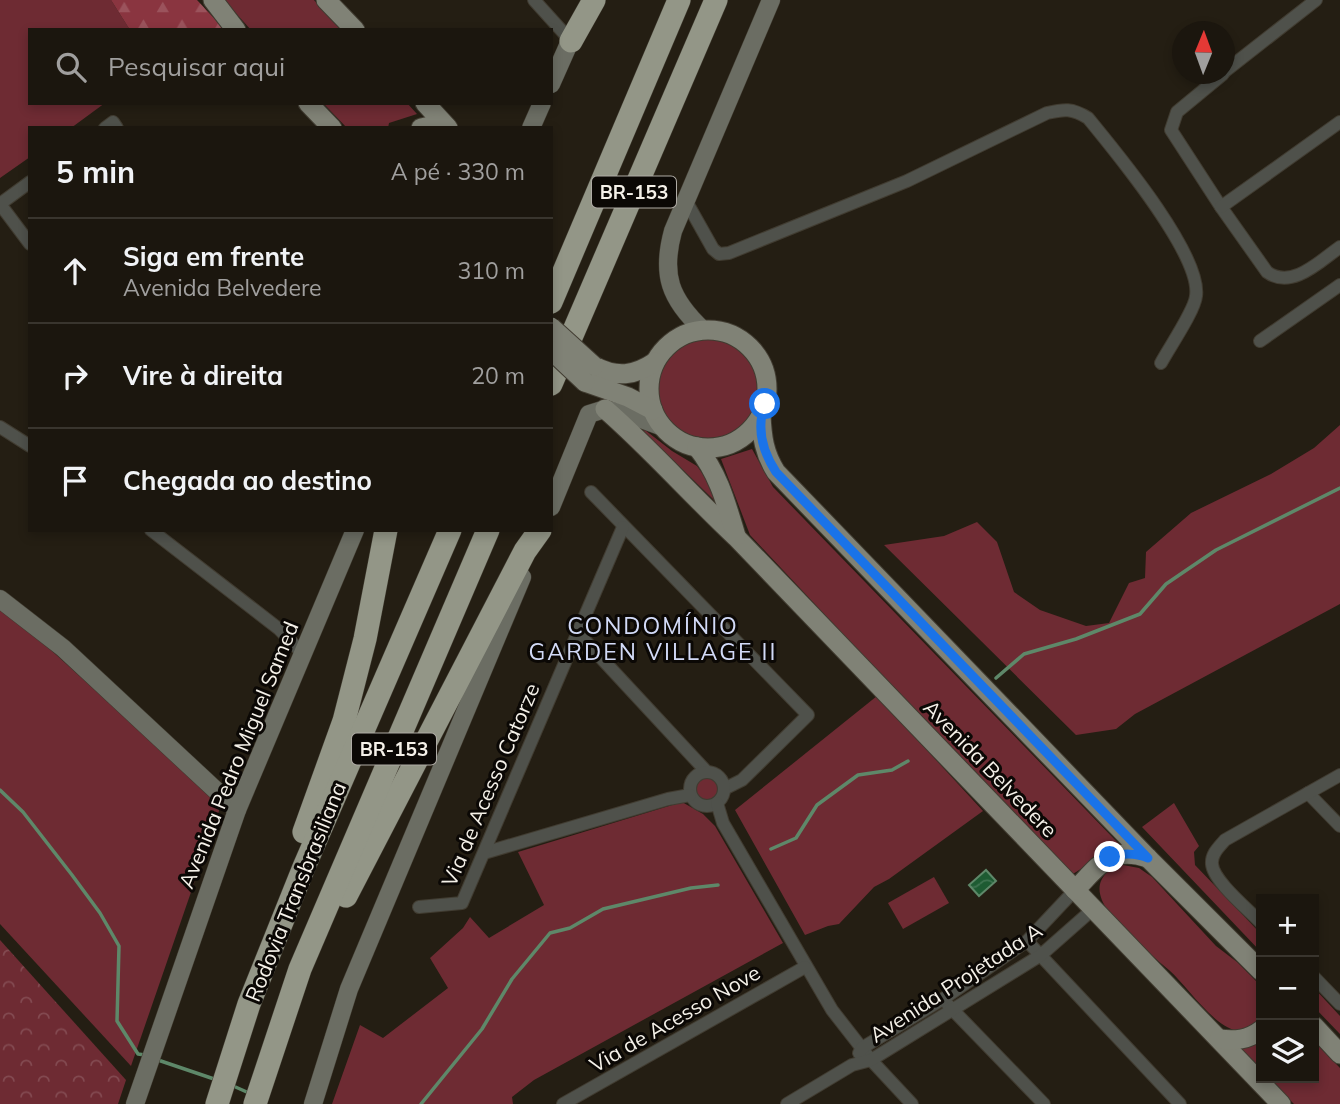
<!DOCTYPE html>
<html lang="pt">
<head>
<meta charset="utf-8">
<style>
	:root { --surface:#1b160e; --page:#28231c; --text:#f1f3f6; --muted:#a09f9e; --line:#39352e }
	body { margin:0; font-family:Mulish,sans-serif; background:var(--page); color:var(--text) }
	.controls { position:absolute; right:21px; bottom:21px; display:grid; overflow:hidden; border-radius:0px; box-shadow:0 4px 10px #0003 }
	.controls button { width:63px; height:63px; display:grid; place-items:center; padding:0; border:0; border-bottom:2px solid var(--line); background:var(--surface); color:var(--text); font:35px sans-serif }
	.compass { position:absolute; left:1172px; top:21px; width:63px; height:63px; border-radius:50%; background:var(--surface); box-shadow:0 4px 10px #0003; rotate:1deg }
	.stop { position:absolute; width:21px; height:21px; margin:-16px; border:5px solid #1a73e8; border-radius:50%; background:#fff }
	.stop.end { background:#1a73e8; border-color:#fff; box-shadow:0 2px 7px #0008 }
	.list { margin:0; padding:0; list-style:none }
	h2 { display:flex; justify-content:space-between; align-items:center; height:91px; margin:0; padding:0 28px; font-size:30px }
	h2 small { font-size:23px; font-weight:400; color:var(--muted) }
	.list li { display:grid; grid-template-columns:46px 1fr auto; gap:21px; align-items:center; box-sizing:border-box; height:105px; padding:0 28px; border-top:2px solid var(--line) }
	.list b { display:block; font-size:26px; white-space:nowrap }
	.list p { margin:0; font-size:23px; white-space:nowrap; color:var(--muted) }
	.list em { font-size:23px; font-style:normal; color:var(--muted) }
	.icon { flex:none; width:38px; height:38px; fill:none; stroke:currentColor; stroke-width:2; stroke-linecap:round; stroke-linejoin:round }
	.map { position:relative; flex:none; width:1340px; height:1104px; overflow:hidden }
	.search { position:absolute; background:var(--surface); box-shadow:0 4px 10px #0003; left:28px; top:28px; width:525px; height:77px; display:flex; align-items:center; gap:18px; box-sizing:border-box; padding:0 24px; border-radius:0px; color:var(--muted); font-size:26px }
	.panel { position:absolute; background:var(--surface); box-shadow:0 4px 10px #0003; left:28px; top:126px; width:525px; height:406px; border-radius:0px }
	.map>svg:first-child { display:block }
	.grass { fill:#6e2b33 }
	.forest { fill:url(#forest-firs) }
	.park { fill:url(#park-crowns) }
	.water { fill:url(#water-waves); stroke:#5e8869; stroke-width:2 }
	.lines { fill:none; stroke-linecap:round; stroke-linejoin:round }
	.stream { stroke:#5e8869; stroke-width:3.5 }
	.street-casing { stroke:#413c31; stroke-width:14 }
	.secondary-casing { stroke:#413c31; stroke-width:19 }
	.primary-casing { stroke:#413c31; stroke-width:21 }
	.highway-casing { stroke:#413c31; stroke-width:24 }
	.street { stroke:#4f514b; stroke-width:12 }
	.secondary { stroke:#6b6d63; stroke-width:18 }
	.primary { stroke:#808276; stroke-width:19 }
	.highway { stroke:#939687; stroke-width:23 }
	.primary-bridge-casing { stroke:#413c31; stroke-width:21; stroke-linecap:butt }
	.primary-bridge { stroke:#808276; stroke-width:19 }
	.route { stroke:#1a73e8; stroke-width:9 }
	.labels { text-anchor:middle; stroke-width:6; stroke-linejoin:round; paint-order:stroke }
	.shield { fill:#0b0805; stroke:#afaba5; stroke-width:2 }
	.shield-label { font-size:19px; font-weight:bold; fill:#f5f1e9 }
	.street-label { font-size:21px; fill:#f5f1e9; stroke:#0b0805 }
	.neighbourhood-label { font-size:23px; letter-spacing:2px; fill:#d2daf7; stroke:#0b0805 }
</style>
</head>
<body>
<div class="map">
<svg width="1340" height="1104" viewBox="0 0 1340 1104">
	<defs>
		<pattern id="forest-firs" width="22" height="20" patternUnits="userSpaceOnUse" patternTransform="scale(1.75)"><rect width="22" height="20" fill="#8a3540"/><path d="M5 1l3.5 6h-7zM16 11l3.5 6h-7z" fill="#9b535c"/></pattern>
		<pattern id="park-crowns" width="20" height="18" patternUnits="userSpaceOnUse" patternTransform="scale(1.75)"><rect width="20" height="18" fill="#6e2b33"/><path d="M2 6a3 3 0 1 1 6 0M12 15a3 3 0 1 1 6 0" fill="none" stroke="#834a51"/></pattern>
		<pattern id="water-waves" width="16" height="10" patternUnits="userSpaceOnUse" patternTransform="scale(1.75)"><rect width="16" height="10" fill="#1d5b32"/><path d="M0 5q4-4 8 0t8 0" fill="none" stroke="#3e7350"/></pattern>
	</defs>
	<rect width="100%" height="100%" fill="#241e13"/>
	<g class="grass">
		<polygon points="0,0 111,0 130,30 30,30 30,103 105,103 71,128 30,128 30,157 0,178"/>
		<polygon points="224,0 314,0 341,30 251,30"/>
		<polygon points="323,103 407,103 417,114 389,123 388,128 347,128"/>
		<circle cx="708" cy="388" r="50"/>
		<polygon points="1340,425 1340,604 1135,714 1116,729 1076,735 884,545 944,536 977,522 997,542 1014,592 1040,610 1086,626 1109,623 1129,583 1145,578 1146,552 1191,513 1271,474 1314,448"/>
		<polygon points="645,430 672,451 697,466 707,480 716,502 643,431"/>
		<polygon points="752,449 773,487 1119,844 1073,874 900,695 750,535 721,459"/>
		<polygon points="0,604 218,801 219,811 131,1066 0,924"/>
		<polygon points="877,696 983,811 889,879 874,887 839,924 828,926 805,935 735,810"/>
		<circle cx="707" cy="789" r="12"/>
		<polygon points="682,802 703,814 715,826 783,943 534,1080 512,1097 513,1104 332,1104 360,1025 383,1038 448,988 430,958 463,928 470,917 489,938 544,905 518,852"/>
		<polygon points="1174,803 1199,846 1194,852 1195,865 1261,934 1261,952 1142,827"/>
		<path d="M1123,865L1139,868L1152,877L1216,946L1237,962L1258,983L1261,988V1018L1255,1024L1237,1031C1212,1025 1188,987 1169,970C1151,953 1086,907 1102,879C1107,870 1113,867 1123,865Z"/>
		<polygon points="934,877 949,903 903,929 888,903"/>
		<polygon points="1314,988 1340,1016 1340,1034 1314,1007"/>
		<polygon points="1261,1039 1261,1070 1237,1045"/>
		<polygon points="1314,1041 1340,1068 1340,1104 1294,1104 1268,1078 1314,1078"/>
	</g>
	<polygon class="forest" points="111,0 197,0 225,30 130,30"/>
	<polygon class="park" points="0,940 126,1080 118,1104 0,1104"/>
	<polygon class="water" points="986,870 996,881 979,896 969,885"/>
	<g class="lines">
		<g class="stream">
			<polyline points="996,678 1024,654 1076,639 1140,614 1166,584 1216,550 1340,488"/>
			<polyline points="0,790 23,812 72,875 100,913 119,946 117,1021 138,1054 145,1055"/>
			<polyline points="771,849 796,838 817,805 858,775 892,770 908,761"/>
			<polyline points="155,1059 217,1080"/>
			<polyline points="231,1085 249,1093"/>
			<polyline points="421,1104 482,1029 512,979 550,933 570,928 603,909 691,888 718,885"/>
		</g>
		<defs>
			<g id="street">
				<polyline points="534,0 571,41"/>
				<polyline points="1224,72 1316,0"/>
				<path d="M1223,74L1177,112L1171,130L1221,207L1267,272C1292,290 1320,261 1340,247"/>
				<polyline points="105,128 113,122 117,128"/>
				<polyline points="30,182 0,204 30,244"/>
				<path d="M686,201L713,249L719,254L729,253L907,181L1047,113C1064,109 1072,108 1088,118C1115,151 1202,255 1196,296C1195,310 1169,348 1161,363"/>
				<polyline points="1221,207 1340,122"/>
				<polyline points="1260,341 1340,285"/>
				<polyline points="0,427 30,446"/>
				<polyline points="591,492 808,715 742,780 724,789"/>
				<polyline points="151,530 279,629 303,654"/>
				<polyline points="577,632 706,771"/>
				<circle cx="707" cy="789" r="17"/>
				<polyline points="1308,793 1340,826"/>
				<polyline points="717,803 723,823 832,1010 871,1060 912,1104"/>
				<polyline points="484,853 668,799 690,795"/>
				<polyline points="419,907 462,903 623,527"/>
				<path d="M1261,923C1249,910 1213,881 1212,864C1211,854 1219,847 1225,840L1340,775"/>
				<polyline points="1027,941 1180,1104"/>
				<polyline points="1314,977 1340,1004"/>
				<polyline points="948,1005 1044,1104"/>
				<polyline points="859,1053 862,1048 943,999 1027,941 1075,890"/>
				<polyline points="563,1104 805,967"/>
				<polyline points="787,1104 852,1065 871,1060 1041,955 1092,910"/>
			</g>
			<g id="secondary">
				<polyline points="551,84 575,30"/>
				<polyline points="531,128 542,103"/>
				<path d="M703,330C670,299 661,275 673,231L771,0"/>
				<polyline points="551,507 589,414 605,409 636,417 663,427"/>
				<polyline points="0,599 63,648 237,810"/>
				<polyline points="135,1104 237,810 355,530"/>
				<polyline points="313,1104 349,989 522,577"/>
			</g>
			<g id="primary">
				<polyline points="213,0 236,30"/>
				<polyline points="326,0 355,30"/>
				<polyline points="308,103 332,128"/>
				<polyline points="425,103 448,128"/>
				<polyline points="421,128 435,125 446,126"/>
				<circle cx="708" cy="389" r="59"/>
				<path d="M594,366C617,378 634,376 655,362"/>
				<polyline points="585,382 628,397 653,410"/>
				<path d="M605,409C651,449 691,495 736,537L1281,1104"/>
				<path d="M761,415C762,437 764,453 776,472L1148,858L1261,971"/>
				<path d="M697,447C719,475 726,503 736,536"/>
				<path d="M1075,890C1099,866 1110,845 1148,858"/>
				<polyline points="1314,1026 1340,1054"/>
				<path d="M1219,1039C1235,1041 1248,1040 1261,1030"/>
			</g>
			<g id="highway">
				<polyline points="571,41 594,0"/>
				<polyline points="551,302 679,0"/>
				<polyline points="551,384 716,0"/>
				<polyline points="304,832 344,721 365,639 386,530"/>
				<polyline points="346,896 525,551 540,530"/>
				<polyline points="217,1104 249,1004 304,867 450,530"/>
				<polyline points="255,1104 300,969 488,530"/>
			</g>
		</defs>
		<use href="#street" class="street-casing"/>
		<use href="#secondary" class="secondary-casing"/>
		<use href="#primary" class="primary-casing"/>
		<use href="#highway" class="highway-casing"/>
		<use href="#street" class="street"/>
		<use href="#secondary" class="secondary"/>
		<use href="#primary" class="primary"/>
		<use href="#highway" class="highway"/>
		<defs>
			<g id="primary-bridge">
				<polyline points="551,327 594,366"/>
				<polyline points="551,350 585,382"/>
			</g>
		</defs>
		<use href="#primary-bridge" class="primary-bridge-casing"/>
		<use href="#primary-bridge" class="primary-bridge"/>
	</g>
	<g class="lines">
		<path class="route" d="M765,404C756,428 763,452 776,472L1148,858C1134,853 1124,853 1110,857"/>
	</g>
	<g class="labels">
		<g class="shield">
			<rect x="592" y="176.5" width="84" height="31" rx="5"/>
			<rect x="352" y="733.5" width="84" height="31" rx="5"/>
		</g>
		<g class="shield-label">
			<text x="634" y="199">BR-153</text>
			<text x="394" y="756">BR-153</text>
		</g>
		<g class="street-label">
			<text transform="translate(239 755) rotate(-68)" y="7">Avenida Pedro Miguel Samed</text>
			<text transform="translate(990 769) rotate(46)" y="7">Avenida Belvedere</text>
			<text transform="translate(491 785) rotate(-67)" y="7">Via de Acesso Catorze</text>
			<text transform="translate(296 892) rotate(-68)" y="7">Rodovia Transbrasiliana</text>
			<text transform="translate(956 983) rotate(-33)" y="7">Avenida Projetada A</text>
			<text transform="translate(675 1019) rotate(-30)" y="7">Via de Acesso Nove</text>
		</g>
		<g class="neighbourhood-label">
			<text x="653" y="634">CONDOMÍNIO<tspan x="653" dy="26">GARDEN VILLAGE II</tspan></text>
		</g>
	</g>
</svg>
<div class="controls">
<button>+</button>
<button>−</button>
<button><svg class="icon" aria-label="layers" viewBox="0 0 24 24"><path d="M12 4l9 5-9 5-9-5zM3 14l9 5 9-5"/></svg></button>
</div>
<svg class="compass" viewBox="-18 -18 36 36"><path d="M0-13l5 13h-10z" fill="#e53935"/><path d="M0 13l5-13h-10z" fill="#a09f9e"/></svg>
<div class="stop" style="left:765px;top:404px"></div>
<div class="stop end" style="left:1110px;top:857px"></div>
<div class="search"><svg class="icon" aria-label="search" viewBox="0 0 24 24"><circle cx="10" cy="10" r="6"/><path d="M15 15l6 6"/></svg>Pesquisar aqui</div>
<section class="panel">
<h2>5 min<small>A pé · 330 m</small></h2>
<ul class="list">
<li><svg class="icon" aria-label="ahead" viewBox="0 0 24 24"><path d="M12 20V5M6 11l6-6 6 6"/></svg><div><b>Siga em frente</b><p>Avenida Belvedere</p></div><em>310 m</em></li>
<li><svg class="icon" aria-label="right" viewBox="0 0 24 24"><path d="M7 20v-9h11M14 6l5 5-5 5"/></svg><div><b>Vire à direita</b></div><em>20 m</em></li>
<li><svg class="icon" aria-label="arrive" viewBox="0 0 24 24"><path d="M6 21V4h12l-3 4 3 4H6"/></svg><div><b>Chegada ao destino</b></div></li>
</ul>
</section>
</div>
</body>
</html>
